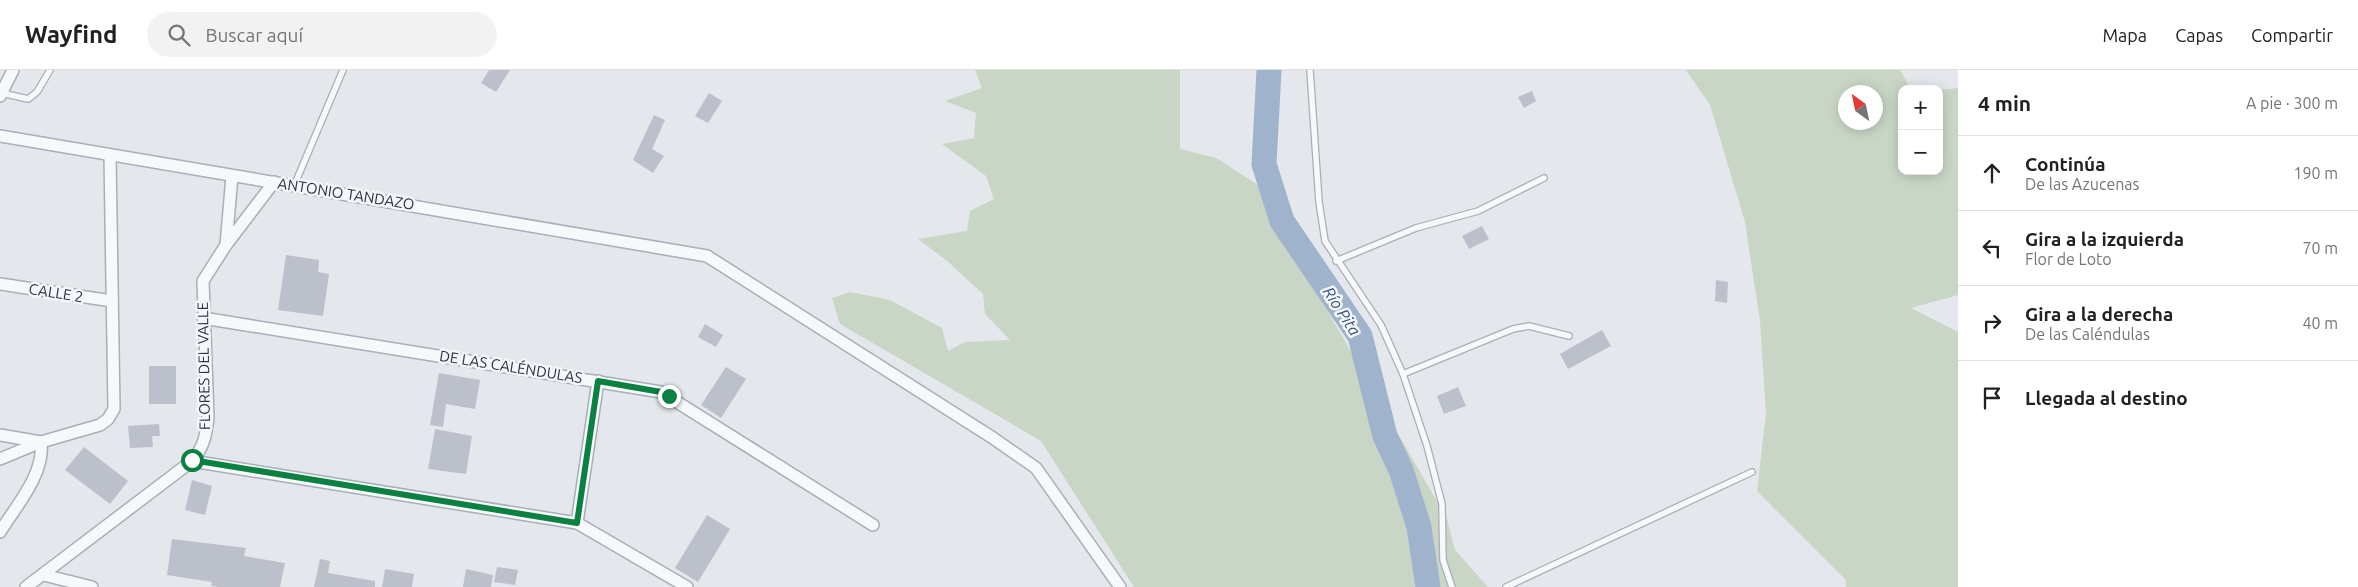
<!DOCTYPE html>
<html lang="es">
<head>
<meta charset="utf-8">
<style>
	:root { --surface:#fff; --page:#f2f2f2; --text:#202124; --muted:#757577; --line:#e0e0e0 }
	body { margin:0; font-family:Ubuntu,sans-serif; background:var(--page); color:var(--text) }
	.controls { position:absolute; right:15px; top:15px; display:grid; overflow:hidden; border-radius:10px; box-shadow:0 2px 12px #0003 }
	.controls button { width:45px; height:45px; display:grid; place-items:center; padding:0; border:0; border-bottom:1px solid var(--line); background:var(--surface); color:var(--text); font:25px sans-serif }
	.compass { position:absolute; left:1838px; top:15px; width:45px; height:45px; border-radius:50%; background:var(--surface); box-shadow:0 2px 12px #0003; rotate:327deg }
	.stop { position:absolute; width:15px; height:15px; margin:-11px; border:4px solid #0b8043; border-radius:50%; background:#fff }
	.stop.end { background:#0b8043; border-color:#fff; box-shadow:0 1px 5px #0008 }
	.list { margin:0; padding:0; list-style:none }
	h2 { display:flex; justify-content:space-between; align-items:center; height:65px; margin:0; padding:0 20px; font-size:21px }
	h2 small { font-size:16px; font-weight:400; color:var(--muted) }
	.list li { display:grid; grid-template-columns:32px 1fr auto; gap:15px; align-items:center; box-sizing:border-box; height:75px; padding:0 20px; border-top:1px solid var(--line) }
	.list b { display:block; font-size:19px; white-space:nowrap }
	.list p { margin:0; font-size:16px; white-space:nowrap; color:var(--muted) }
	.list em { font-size:16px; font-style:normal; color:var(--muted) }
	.icon { flex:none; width:28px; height:28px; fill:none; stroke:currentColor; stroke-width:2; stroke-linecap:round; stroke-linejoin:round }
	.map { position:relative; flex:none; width:1958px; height:517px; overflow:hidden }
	header { display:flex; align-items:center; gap:30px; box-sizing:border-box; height:70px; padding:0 25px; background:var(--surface); border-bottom:1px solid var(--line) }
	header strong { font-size:24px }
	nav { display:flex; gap:28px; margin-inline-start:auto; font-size:18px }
	.search { width:350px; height:45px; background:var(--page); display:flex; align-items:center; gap:12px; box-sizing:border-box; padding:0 18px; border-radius:28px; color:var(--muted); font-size:19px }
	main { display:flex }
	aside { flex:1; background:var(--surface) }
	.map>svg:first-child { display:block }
	.green { fill:#c9d6c5; fill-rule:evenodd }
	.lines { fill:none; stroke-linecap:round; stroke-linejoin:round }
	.river { stroke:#9fb4cc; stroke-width:25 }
	.building { fill:#bbc0ca }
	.service-casing { stroke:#a9aeb7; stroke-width:8 }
	.minor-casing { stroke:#a9aeb7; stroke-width:14 }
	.service { stroke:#f7f8fa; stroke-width:5.5 }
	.minor { stroke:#f7f8fa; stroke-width:11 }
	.route { stroke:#0b8043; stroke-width:6 }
	.labels { text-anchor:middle; stroke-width:5; stroke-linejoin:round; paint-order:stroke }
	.street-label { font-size:15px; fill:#2b3445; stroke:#f4f6f9 }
	.water-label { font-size:16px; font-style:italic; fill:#34527a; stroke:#f4f6f9 }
</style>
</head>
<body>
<header>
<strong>Wayfind</strong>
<div class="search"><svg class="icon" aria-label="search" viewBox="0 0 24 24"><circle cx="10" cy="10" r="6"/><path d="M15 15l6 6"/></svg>Buscar aquí</div>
<nav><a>Mapa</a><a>Capas</a><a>Compartir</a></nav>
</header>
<main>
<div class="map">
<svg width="1958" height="517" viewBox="0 0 1958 517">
	<rect width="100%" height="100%" fill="#e4e7ec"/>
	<g class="green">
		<polygon points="975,0 1180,0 1180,79 1216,88 1258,115 1280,158 1447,449 1455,480 1488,517 1134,517 1041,371 840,254 832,228 850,222 890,230 942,258 948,281 965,272 1010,270 985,244 983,224 946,190 918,169 967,161 970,141 994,129 986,106 942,74 974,68 976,43 945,31 982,18"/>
		<path d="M1686,0H1900L1911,19H1902V101H1939V20L1958,18V225L1911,238L1958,262V517H1846V510L1757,421L1766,343L1760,251L1745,152L1710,35ZM1876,22V52H1846V22Z"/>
	</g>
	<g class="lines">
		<polyline class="river" points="1269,0 1264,94 1282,151 1360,266 1385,366 1401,400 1419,457 1428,517"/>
	</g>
	<g class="building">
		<polygon points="489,0 510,0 496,22 481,13"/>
		<polygon points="1532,21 1536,31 1524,38 1518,27"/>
		<polygon points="709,23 722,31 708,53 695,46"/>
		<polygon points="654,45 665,50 652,79 664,86 653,103 633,90"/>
		<polygon points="1482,156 1489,169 1469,179 1462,166"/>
		<polygon points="286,185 319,190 318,202 329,204 323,246 278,240"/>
		<polygon points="1716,210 1728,212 1727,233 1715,231"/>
		<polygon points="705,254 723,265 716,277 698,267"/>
		<polygon points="1602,260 1611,276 1568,299 1560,284"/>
		<rect x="149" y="296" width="27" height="38"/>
		<polygon points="726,297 746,309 721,348 701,335"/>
		<polygon points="439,303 480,310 475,339 446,334 443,357 430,355"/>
		<polygon points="1458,317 1466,336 1444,344 1437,326"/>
		<polygon points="159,354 160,366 152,366 153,377 130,378 128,356"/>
		<polygon points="435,359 472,366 466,404 428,399"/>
		<polygon points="84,377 128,411 110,434 65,400"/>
		<polygon points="192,410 212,416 205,445 185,440"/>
		<polygon points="707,445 730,459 698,512 675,498"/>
		<polygon points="172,469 246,478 244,486 285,493 280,517 219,517 211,516 212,512 167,505"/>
		<polygon points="320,489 330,491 328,503 375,511 375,517 314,517"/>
		<polygon points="497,497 518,500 515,515 494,512"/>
		<polygon points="385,499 414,504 412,517 382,517"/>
		<polygon points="466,499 493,505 491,517 463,517"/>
	</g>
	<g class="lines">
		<defs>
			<g id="service">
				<polyline points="1310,0 1319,132 1325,171 1381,255 1403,304 1427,376 1442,434 1443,490 1452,517"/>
				<polyline points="2,23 28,29 37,22 50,0"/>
				<polyline points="294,116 343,0"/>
				<polyline points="1336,191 1416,158 1478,141 1544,108"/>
				<polyline points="1403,304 1513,259 1529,256 1569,266"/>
				<polyline points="1506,517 1752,402"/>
			</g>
			<g id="minor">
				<polyline points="0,26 13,0"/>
				<polyline points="0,66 707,186 993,368 1036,398 1120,517"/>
				<polyline points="226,175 232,106"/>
				<polyline points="0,214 112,231"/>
				<polyline points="203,248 661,322 873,455"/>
				<path d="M0,365L41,372C45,404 16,436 0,462"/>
				<polyline points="0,389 41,372 100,355 108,349 114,339 110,85"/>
				<polyline points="192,391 577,453 687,517"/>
				<polyline points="577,453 598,311"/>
				<polyline points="44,505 92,517"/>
				<path d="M26,517L192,391C204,377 206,365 208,348L203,211L226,175L274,112"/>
			</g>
		</defs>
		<use href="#service" class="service-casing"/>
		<use href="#minor" class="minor-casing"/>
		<use href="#service" class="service"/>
		<use href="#minor" class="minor"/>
	</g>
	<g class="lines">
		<polyline class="route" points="192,390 577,453 598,311 661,322 669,326"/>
	</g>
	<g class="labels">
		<g class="street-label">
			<text transform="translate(346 124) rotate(9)" y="5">ANTONIO TANDAZO</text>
			<text transform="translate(56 223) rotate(9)" y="5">CALLE 2</text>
			<text transform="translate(204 296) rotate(-91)" y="5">FLORES DEL VALLE</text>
			<text transform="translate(511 297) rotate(9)" y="5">DE LAS CALÉNDULAS</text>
		</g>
		<g class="water-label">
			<text transform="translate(1342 241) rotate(57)" y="6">Río Pita</text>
		</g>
	</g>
</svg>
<div class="controls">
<button>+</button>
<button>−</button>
</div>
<svg class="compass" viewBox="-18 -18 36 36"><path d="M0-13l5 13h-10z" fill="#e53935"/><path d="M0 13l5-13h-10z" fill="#757577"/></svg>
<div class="stop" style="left:192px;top:390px"></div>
<div class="stop end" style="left:669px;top:326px"></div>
</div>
<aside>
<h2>4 min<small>A pie · 300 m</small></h2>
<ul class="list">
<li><svg class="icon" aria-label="ahead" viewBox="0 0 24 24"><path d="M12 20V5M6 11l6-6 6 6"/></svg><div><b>Continúa</b><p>De las Azucenas</p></div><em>190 m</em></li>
<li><svg class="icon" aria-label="left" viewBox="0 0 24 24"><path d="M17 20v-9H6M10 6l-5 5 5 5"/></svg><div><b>Gira a la izquierda</b><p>Flor de Loto</p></div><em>70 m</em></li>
<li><svg class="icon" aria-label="right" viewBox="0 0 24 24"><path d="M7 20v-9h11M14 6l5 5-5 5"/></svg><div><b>Gira a la derecha</b><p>De las Caléndulas</p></div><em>40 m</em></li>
<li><svg class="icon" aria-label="arrive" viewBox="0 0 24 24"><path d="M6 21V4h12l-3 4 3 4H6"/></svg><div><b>Llegada al destino</b></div></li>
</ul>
</aside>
</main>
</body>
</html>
